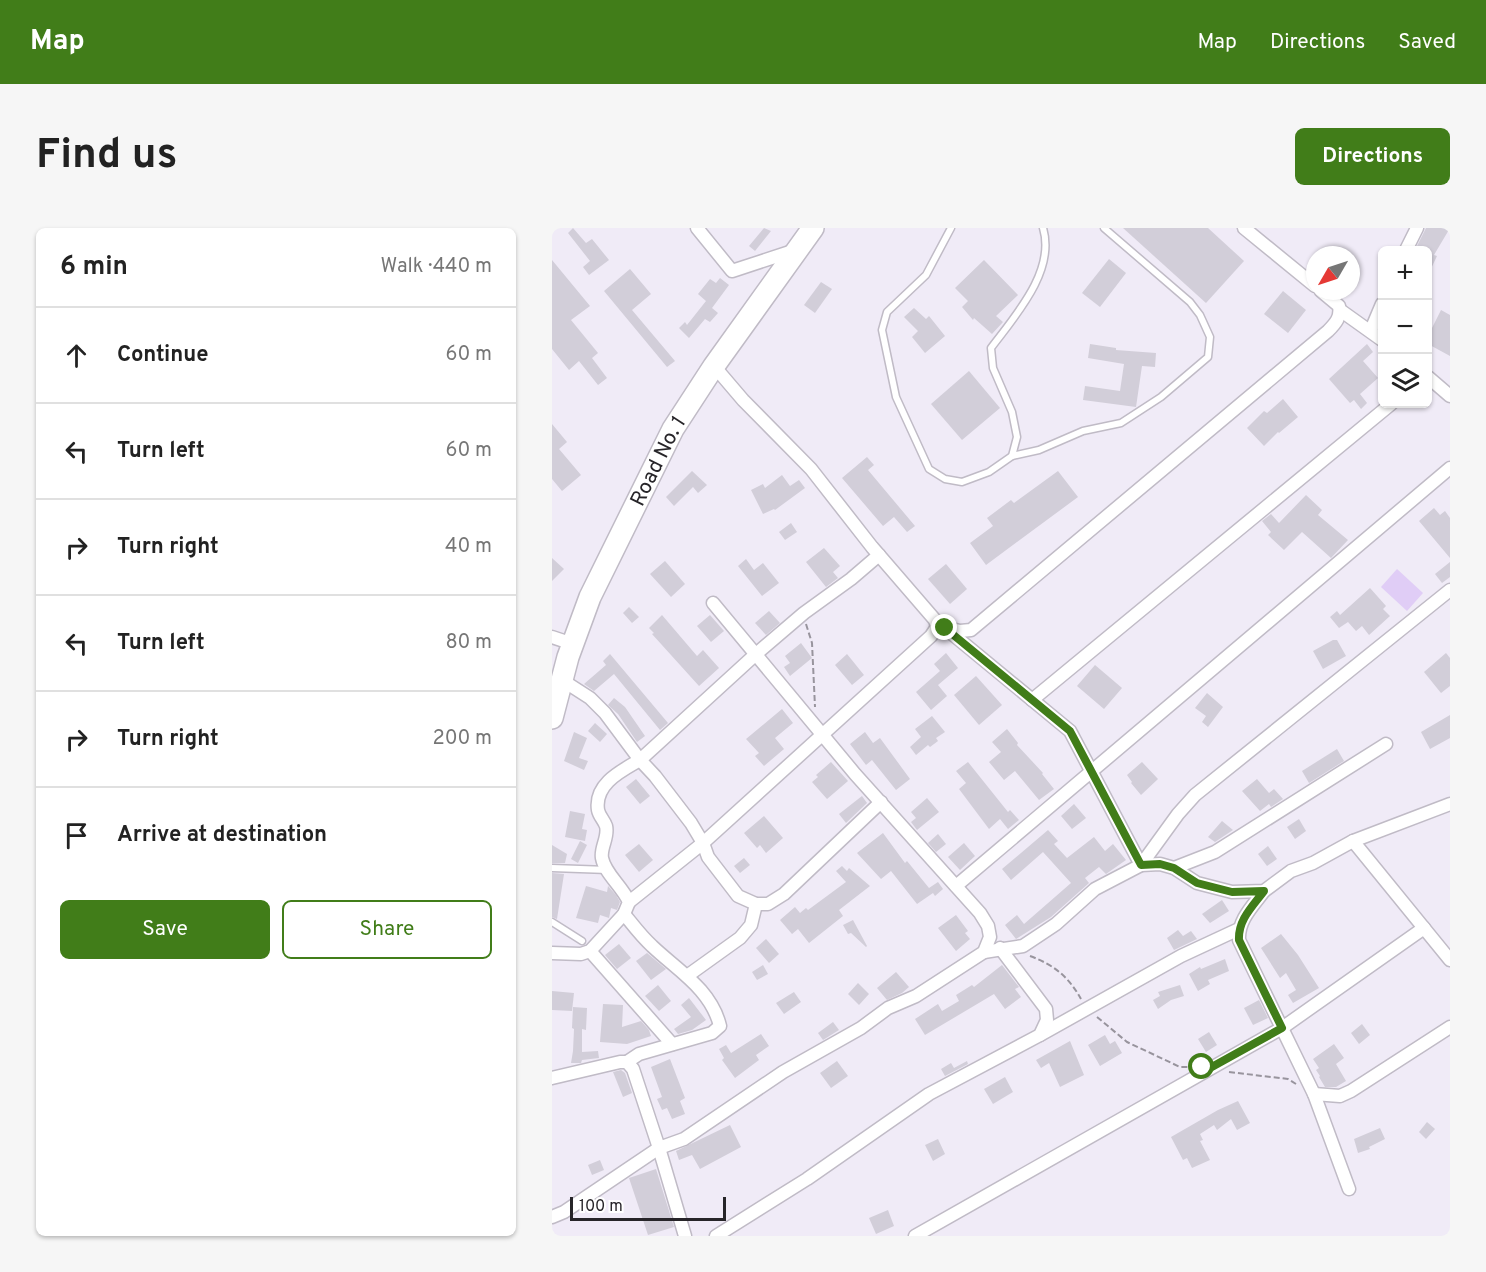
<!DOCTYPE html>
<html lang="en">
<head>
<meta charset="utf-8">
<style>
	:root { --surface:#fff; --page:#f6f6f6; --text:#222; --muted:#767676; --line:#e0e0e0; --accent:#417d19 }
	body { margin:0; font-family:Overpass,sans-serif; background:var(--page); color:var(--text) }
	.controls { position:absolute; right:18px; top:18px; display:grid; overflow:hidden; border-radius:9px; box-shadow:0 2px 4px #0004 }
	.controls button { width:54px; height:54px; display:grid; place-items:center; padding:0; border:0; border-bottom:2px solid var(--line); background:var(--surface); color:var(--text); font:30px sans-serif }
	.compass { position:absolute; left:754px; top:18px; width:54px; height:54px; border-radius:50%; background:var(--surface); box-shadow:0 2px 4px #0004; rotate:231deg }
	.scale { position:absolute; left:18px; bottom:15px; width:156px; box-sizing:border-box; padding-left:6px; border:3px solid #272529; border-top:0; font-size:16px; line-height:21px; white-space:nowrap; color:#272529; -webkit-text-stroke:4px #fff; paint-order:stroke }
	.stop { position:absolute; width:18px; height:18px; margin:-14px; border:4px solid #417d19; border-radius:50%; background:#fff }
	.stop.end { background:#417d19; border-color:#fff; box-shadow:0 2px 6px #0008 }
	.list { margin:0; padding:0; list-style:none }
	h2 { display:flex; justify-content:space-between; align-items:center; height:78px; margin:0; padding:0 24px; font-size:26px }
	h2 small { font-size:20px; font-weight:400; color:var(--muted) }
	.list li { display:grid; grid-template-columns:39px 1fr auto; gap:18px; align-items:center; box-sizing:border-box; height:96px; padding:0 24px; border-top:2px solid var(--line) }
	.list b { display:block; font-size:22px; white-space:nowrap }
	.list em { font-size:20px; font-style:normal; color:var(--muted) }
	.actions { display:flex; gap:12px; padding:18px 24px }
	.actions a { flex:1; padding:14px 0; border:2px solid var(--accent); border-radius:9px; text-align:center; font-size:21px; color:var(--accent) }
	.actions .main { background:var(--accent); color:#fff }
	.icon { flex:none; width:33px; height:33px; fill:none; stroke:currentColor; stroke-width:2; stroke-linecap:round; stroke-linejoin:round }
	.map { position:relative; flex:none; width:898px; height:1008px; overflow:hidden; border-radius:9px }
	header { display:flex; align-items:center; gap:36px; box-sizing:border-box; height:84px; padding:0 30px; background:var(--accent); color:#fff }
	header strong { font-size:28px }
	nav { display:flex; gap:33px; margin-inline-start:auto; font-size:21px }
	.intro { display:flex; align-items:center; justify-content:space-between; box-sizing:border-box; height:144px; padding:0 36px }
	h1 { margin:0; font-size:42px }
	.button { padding:15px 27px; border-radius:9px; background:var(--accent); color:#fff; font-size:21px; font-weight:700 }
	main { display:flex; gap:36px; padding:0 36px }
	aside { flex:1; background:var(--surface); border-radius:9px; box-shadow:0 2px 4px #0004 }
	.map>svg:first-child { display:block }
	.water { fill:#e0cdf6 }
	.building { fill:#d2ced9 }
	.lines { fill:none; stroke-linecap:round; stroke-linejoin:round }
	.service-casing { stroke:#c0bbc6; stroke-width:9 }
	.minor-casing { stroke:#c0bbc6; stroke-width:15 }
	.trunk-casing { stroke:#c0bbc6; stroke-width:24 }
	.path { stroke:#98949d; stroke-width:2; stroke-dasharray:6 3; stroke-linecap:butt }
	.service { stroke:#fff; stroke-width:6 }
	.minor { stroke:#fff; stroke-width:12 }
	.trunk { stroke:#fff; stroke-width:21 }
	.route { stroke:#417d19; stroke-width:8 }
	.labels { text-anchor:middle; stroke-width:4.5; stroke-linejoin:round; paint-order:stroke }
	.street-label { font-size:21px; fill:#272529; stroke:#fff }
</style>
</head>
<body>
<header>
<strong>Map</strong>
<nav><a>Map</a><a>Directions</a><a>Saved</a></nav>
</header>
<div class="intro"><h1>Find us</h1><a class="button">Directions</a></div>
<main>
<aside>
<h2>6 min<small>Walk · 440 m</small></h2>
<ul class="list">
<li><svg class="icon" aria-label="ahead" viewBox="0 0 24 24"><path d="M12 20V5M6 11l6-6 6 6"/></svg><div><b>Continue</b></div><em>60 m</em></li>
<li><svg class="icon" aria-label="left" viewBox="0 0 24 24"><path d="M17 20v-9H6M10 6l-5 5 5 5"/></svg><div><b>Turn left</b></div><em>60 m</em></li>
<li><svg class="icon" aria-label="right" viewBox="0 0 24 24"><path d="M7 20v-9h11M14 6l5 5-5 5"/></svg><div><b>Turn right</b></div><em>40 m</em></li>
<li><svg class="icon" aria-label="left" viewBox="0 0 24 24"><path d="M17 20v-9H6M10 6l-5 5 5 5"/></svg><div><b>Turn left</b></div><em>80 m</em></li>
<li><svg class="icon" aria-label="right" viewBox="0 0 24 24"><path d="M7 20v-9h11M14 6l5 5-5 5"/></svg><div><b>Turn right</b></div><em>200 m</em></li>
<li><svg class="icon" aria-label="arrive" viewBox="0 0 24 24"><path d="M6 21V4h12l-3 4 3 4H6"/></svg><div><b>Arrive at destination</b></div></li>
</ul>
<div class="actions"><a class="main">Save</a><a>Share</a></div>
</aside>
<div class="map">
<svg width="898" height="1008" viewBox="0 0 898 1008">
	<rect width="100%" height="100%" fill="#f0ebf7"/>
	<polygon class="water" points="845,341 871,365 855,383 829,359"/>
	<g class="building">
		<polygon points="21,0 34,15 40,11 57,32 37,47 31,39 38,33 16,5"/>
		<polygon points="212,0 219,3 203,23 197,18"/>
		<polygon points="571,0 656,0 692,33 654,75"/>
		<polygon points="874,0 898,0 882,27 885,28 876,47 876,22 863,22"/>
		<polygon points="557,31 574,45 548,79 530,65"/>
		<polygon points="0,32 38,78 19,92 46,125 40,130 55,150 46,157 27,133 17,142 0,121"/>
		<polygon points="432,32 466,67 444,88 451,94 440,106 422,90 421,92 410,79 416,73 403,60"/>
		<polygon points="78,41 99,66 80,82 123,133 115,139 52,63"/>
		<polygon points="168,50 177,57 160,80 166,85 158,94 153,91 137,110 127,100 133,94 135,97 154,73 146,66 158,51 164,55"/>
		<polygon points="269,54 280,61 263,85 252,77"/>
		<polygon points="731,63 754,82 736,105 712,86"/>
		<polygon points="362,80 374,91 377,88 393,108 373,125 360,109 366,103 352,89"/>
		<polygon points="889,82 898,87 898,128 876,116 876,108"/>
		<polygon points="538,116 564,120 564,122 604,125 603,139 590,138 584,179 531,172 533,158 568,163 572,136 536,130"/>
		<polygon points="815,116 821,124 811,133 826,150 808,166 815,175 809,181 802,172 798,175 777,151"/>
		<polygon points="417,143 448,180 410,212 379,176"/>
		<polygon points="731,171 746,189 727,205 726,204 712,218 695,200 712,183 715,185"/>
		<polygon points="0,196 15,214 7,221 29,247 10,263 0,251"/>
		<polygon points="315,229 322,237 316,242 363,298 355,304 342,289 331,298 290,250"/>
		<polygon points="140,243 155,257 146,265 141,259 122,278 114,269"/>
		<polygon points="506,243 526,269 434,337 418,315 441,298 435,290 459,272 462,275"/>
		<polygon points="230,247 238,258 247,252 253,260 223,282 222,281 211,286 199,262 211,256 213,260"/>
		<polygon points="754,267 770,282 766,287 796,312 779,330 750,304 732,322 716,307 719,304 710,293 719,286 727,295"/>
		<polygon points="882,280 888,287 893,283 898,290 898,330 867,293"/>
		<polygon points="239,295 245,304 233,312 227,304"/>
		<polygon points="272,320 288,338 281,344 286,350 274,359 254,334"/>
		<polygon points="0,330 12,341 0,353"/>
		<polygon points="194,331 202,342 211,335 227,355 210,368 186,338"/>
		<polygon points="113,333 133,356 119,369 98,346"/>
		<polygon points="898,334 898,349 890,355 883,346"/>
		<polygon points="394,336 415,361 398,376 376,351"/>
		<polygon points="818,360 834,378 831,381 838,388 817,407 810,398 804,403 796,394 787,400 778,389 785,383 788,387"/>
		<polygon points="77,379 87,389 80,395 71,385"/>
		<polygon points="217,383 228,395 214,407 203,395"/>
		<polygon points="110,387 145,428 151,422 167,440 147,458 100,406 102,405 97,400"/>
		<polygon points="158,387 172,403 159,414 145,398"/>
		<polygon points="781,412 785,412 794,428 771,441 761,423"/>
		<polygon points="249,415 260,430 238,448 232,439 238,435 233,428"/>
		<polygon points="394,425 406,440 386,457 395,468 379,482 364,464 388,443 382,436"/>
		<polygon points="894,425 898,430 898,458 889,465 872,444"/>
		<polygon points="58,426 116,495 108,502 62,446 42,463 32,456 54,437 51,433"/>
		<polygon points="295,426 312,447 300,457 283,437"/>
		<polygon points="543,437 570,460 552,481 525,458"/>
		<polygon points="424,448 450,477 427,497 402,467"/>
		<polygon points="655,465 671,479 656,499 650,494 654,488 643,480"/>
		<polygon points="62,470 73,479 93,508 85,514 66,486 56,477"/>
		<polygon points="230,481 241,495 223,510 232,521 212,538 203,528 207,525 194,511"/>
		<polygon points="898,487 898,510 878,521 869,504"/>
		<polygon points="380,488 393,504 384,510 386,513 378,519 376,517 364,527 358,519 369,509 363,501"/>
		<polygon points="43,495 55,506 48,514 36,503"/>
		<polygon points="455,501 466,515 465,517 491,545 490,546 502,561 487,572 463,543 452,552 437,534 449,524 440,514"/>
		<polygon points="22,504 35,510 27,530 36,533 32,542 12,533"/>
		<polygon points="313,504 321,515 328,510 358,551 344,562 320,532 314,537 298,516"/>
		<polygon points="785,521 792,533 757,555 750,543"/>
		<polygon points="279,534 296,553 275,571 260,554 266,549 264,547"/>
		<polygon points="416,534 456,584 458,582 467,592 456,601 448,591 437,601 407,561 414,555 404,543"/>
		<polygon points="590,534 606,551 589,567 579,555 580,554 575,547"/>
		<polygon points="84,551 98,568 88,576 74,559"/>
		<polygon points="705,551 717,565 722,561 731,571 719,579 717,576 708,583 690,563"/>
		<polygon points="310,568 315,575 294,595 287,586"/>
		<polygon points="375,570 387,584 365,602 359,594 364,590 359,584"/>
		<polygon points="522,576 534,590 520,601 509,588"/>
		<polygon points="18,583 33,586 30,601 35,602 33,613 13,609"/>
		<polygon points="212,588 231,610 214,625 208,617 205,620 192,605"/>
		<polygon points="747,591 754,603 743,611 735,599"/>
		<polygon points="670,593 681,602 663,614 656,609"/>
		<polygon points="496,602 506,613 502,616 515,630 542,609 553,623 561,616 574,632 554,646 547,639 533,650 537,655 499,689 464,711 453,697 465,687 472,696 519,655 491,624 459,652 450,641"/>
		<polygon points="331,605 353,635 355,633 377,660 386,654 391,661 383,668 381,665 365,676 339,643 329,651 305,625"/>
		<polygon points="386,606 394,616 384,624 376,615"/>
		<polygon points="28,613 35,617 26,635 19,631"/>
		<polygon points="412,615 423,628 408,642 396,629"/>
		<polygon points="87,616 101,632 87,644 73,627"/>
		<polygon points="0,617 15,626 13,635 0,635"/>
		<polygon points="716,618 725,631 715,638 706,626"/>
		<polygon points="192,630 198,637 188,645 182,638"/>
		<polygon points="290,638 295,643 297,640 318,658 287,682 291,688 257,715 246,701 240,706 228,692 243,679 248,685 254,680 256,682 294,654 284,643"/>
		<polygon points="0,645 12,646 5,691 0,689"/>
		<polygon points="34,658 55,664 56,658 64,667 68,674 65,682 59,680 57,690 48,687 46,695 24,690"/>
		<polygon points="670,672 677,683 658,695 650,686"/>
		<polygon points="404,687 416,703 413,705 418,711 404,723 386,700"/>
		<polygon points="301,692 315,718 314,719 299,705 296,706 291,697"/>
		<polygon points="626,702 631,708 639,703 645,711 622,722 615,710"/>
		<polygon points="729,706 746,727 767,760 741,775 736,767 744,762 734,745 728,750 709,720"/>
		<polygon points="214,711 227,726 217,735 204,720"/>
		<polygon points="67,716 79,730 65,741 53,727"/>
		<polygon points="95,725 114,741 99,752 84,733"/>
		<polygon points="673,731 677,743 656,752 658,756 646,763 637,746 648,739 649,741"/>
		<polygon points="211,737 216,746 205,752 200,744"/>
		<polygon points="450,737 467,759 463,761 469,769 453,781 442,766 373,807 363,791 386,776 390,783 407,773 404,767 420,757 422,759"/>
		<polygon points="344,744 357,759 350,765 335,772 325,760"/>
		<polygon points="306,755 317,766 307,777 296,766"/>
		<polygon points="106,757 119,773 107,783 93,768"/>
		<polygon points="628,757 632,768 619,772 606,781 601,772 608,768 606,764"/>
		<polygon points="0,763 22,765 20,783 0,782"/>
		<polygon points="242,764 249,774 232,786 224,775"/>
		<polygon points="137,770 154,792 140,802 126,806 122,801 139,789 129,777"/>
		<polygon points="707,772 716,790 701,797 692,780"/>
		<polygon points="51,776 71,777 70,799 89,793 97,802 99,808 75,816 48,814"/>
		<polygon points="21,779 35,780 34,802 30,801 30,824 46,823 47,830 30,832 29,835 19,835 21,823 22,801 20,800"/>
		<polygon points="281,794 287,802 271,812 266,805"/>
		<polygon points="810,796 818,807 807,816 799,805"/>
		<polygon points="657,804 665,817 654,824 646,811"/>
		<polygon points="209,806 217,818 204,827 207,832 183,850 170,832 172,830 167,821 174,817 179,825"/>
		<polygon points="553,807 558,816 563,813 570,825 548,838 536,817"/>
		<polygon points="518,813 532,847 508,859 497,835 489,840 484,832"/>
		<polygon points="782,816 792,830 784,836 794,853 784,859 773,859 767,849 768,848 764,842 767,840 761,831"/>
		<polygon points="118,831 133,870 128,873 133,886 120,891 115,880 110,882 105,871 110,869 99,839"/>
		<polygon points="285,833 296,848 279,860 268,845"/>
		<polygon points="415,833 416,836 393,848 389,841 399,835 402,840"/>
		<polygon points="69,842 73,845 80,865 71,869 61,844"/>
		<polygon points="453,849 461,864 441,876 432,861"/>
		<polygon points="686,873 698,895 685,902 679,891 665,902 662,897 648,906 651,912 648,913 658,932 640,940 635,930 631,932 619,909 666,882"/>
		<polygon points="875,894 883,901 874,911 867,904"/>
		<polygon points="178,897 189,919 148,941 140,927 127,932 124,923"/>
		<polygon points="828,900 833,911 817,919 818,921 806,925 802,911"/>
		<polygon points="386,911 393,926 381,933 373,917"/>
		<polygon points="48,932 52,942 40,947 36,937"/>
		<polygon points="104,941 122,999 96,1007 77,950"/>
		<polygon points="336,982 342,998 324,1006 317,990"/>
	</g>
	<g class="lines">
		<defs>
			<g id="service">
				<polyline points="399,0 374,47 335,84 330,102 344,169 377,241 393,251 410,254 437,244 460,228 487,222 531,203 569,195 609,169 656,129 658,109 648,87 638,74 552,0"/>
				<path d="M460,228L465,209L460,184L441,140L439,120C463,88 504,43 491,0"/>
				<polyline points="0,640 56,642"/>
				<polyline points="0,694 30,713"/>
			</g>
			<g id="minor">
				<polyline points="145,0 180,43 244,22"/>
				<polyline points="692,0 763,58"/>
				<polyline points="854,22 865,0"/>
				<polyline points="788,82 830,112"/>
				<polyline points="819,102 830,76"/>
				<polyline points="162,138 191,172 259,241 320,319 383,392 385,399"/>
				<polyline points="876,149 898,168"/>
				<polyline points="393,400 518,503 589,637 626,586 643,567 898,362"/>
				<path d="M395,400L408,403L419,402L776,103C784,95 789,89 787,78L769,63"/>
				<polyline points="0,409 21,416"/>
				<polyline points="10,452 38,470 53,485 88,532 103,548 139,595 151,615 156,629 186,668 204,676 216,676 232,666 329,574"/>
				<polyline points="480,472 839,176"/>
				<polyline points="801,613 898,732"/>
				<polyline points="622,640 663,624 834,516"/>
				<polyline points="404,658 898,240"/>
				<path d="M712,663C700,679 686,692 687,712L762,866L797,961"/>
				<polyline points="77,674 151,615 379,408 385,399"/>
				<path d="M72,686C81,697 89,708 100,718C125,742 159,761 168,798L160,805L87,826L75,834"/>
				<polyline points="38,723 120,816"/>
				<polyline points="432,724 471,718 504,696 543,661 589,637 608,636 622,640 645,655 680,664 712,663 739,643 761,635 801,613 898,576"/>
				<path d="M0,725L29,726L38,723L72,686L77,674C70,658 53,646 50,630C48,620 57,609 54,598C52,592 47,588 46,582C42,556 69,543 88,532L204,426L252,385L299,351L327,327"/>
				<polyline points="135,748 188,710 199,697 204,676"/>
				<polyline points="488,807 629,728 687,701"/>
				<polyline points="0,850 68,834 75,834 81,841 107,920 133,1008"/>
				<polyline points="762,866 788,868 799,863 898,799"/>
				<polyline points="0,989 12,984 107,920 132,911 231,844 309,800 336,780 364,768 432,724 438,709 436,698 428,685 303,546 161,375"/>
				<polyline points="164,1008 255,951 377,866 488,807 495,792 494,781 448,720"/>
				<polyline points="363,1008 730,800 872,700"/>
			</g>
			<g id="trunk">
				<path id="s1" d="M0,490L16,429L38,369L121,201L162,138L261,0"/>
			</g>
		</defs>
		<use href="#service" class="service-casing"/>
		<use href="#minor" class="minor-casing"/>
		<use href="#trunk" class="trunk-casing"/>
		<g class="path">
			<polyline points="254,396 260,415 263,479"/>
			<path d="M478,728C502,737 516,748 529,771"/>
			<polyline points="545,789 575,814 628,839 638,839"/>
			<polyline points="677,844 736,851 744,856"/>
		</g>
		<use href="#service" class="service"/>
		<use href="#minor" class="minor"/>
		<use href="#trunk" class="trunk"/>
	</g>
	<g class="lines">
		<path class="route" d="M393,400L518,503L589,637L608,636L622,640L645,655L680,664L712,663C700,679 686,692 687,712L730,800L658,840L650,839"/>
	</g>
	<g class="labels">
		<g class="street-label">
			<text dy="7" stroke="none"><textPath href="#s1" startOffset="279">Road No. 1</textPath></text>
		</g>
	</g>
</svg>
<div class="controls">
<button>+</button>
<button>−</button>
<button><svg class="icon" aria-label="layers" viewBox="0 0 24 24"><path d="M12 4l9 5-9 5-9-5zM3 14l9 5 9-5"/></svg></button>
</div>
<svg class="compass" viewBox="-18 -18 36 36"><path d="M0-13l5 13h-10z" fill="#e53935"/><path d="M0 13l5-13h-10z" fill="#767676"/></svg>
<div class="scale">100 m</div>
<div class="stop" style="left:650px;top:839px"></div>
<div class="stop end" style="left:393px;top:400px"></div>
</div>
</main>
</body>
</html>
